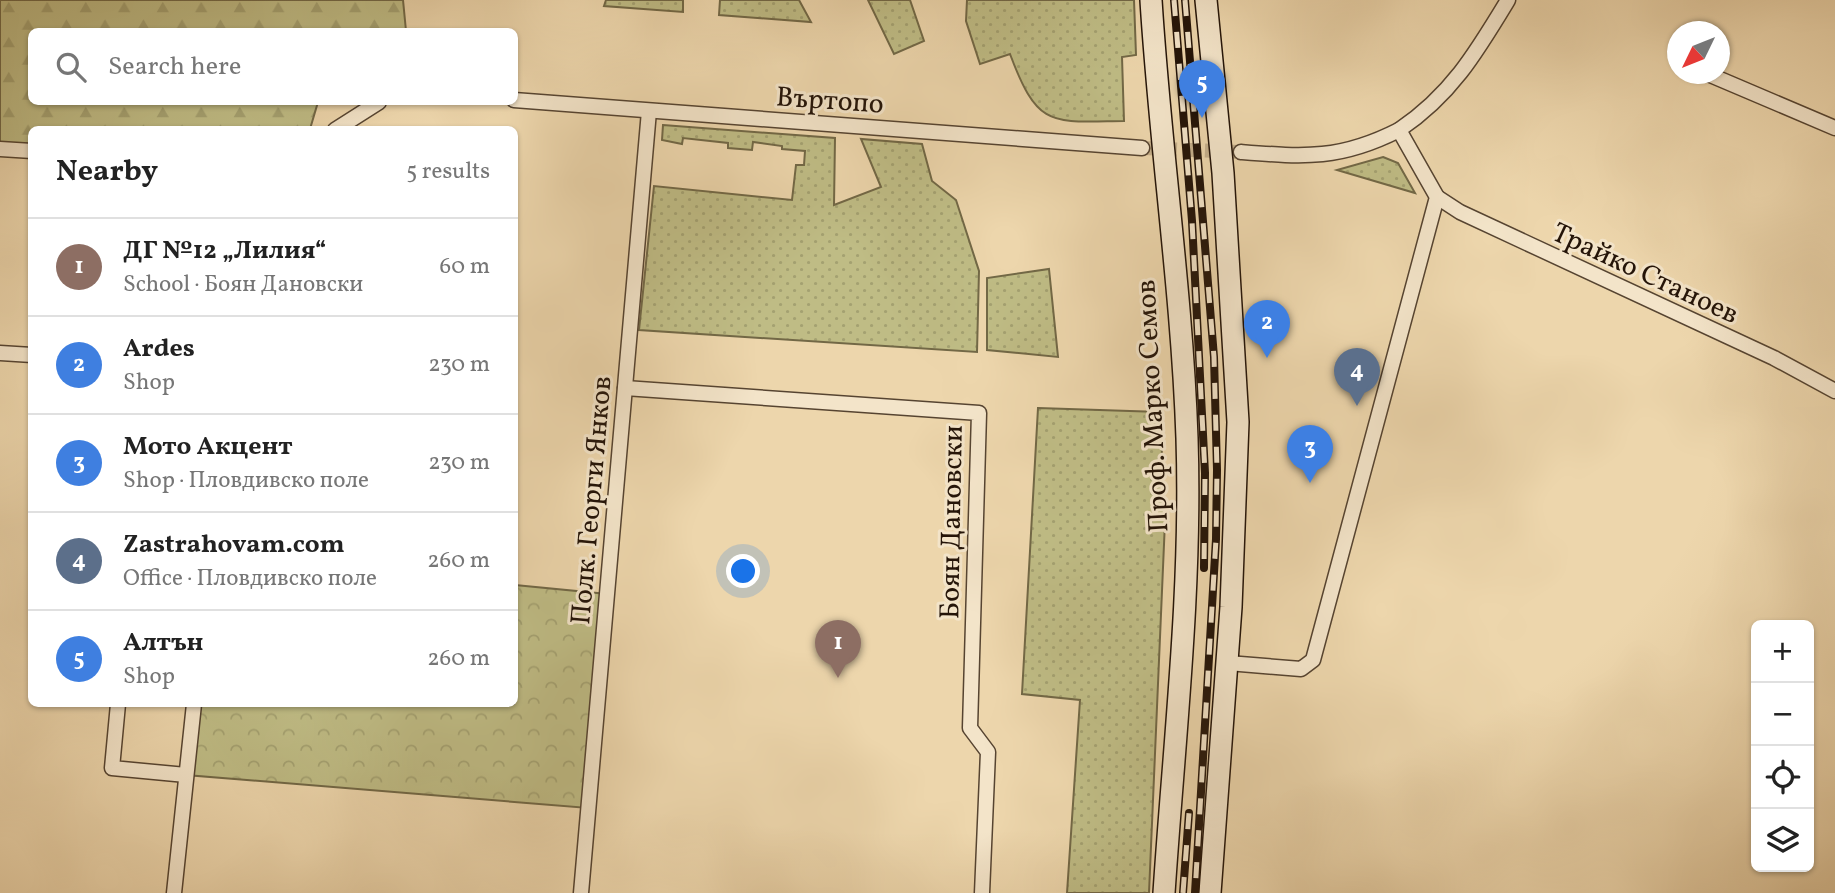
<!DOCTYPE html>
<html lang="en">
<head>
<meta charset="utf-8">
<style>
	:root { --surface:#fff; --page:#f2f2f2; --text:#222; --muted:#767676; --line:#e0e0e0; --accent:#0b8043 }
	body { margin:0; font-family:Vollkorn,serif; background:var(--page); color:var(--text) }
	.controls { position:absolute; right:21px; bottom:21px; display:grid; overflow:hidden; border-radius:10px; box-shadow:0 2px 5px #0004 }
	.controls button { width:63px; height:63px; display:grid; place-items:center; padding:0; border:0; border-bottom:2px solid var(--line); background:var(--surface); color:var(--text); font:35px sans-serif }
	.compass { position:absolute; left:1667px; top:21px; width:63px; height:63px; border-radius:50%; background:var(--surface); box-shadow:0 2px 5px #0004; rotate:227deg }
	.you { position:absolute; left:744px; top:572px; width:24px; height:24px; margin:-18px; border:5px solid #fff; border-radius:50%; background:#1a73e8; box-shadow:0 0 0 10px #1a73e833 }
	.badge { display:grid; place-items:center; width:46px; height:46px; border-radius:50%; background:var(--accent); color:#fff; font-size:23px; font-weight:700 }
	.pin { position:absolute; translate:-50% -58px; filter:drop-shadow(0 2px 4px #0008) }
	.pin::after { content:''; position:absolute; top:37px; width:24px; height:21px; background:inherit; clip-path:polygon(0 0,100% 0,50% 100%) }
	.list { margin:0; padding:0; list-style:none }
	h2 { display:flex; justify-content:space-between; align-items:center; height:91px; margin:0; padding:0 28px; font-size:30px }
	h2 small { font-size:23px; font-weight:400; color:var(--muted) }
	.list li { display:grid; grid-template-columns:46px 1fr auto; gap:21px; align-items:center; box-sizing:border-box; height:98px; padding:0 28px; border-top:2px solid var(--line) }
	.list b { display:block; font-size:26px; white-space:nowrap }
	.list p { margin:0; font-size:23px; white-space:nowrap; color:var(--muted) }
	.list em { font-size:23px; font-style:normal; color:var(--muted) }
	.icon { flex:none; width:38px; height:38px; fill:none; stroke:currentColor; stroke-width:2; stroke-linecap:round; stroke-linejoin:round }
	.map { position:relative; flex:none; width:1835px; height:893px; overflow:hidden }
	.search { position:absolute; background:var(--surface); box-shadow:0 2px 5px #0004; left:28px; top:28px; width:490px; height:77px; display:flex; align-items:center; gap:18px; box-sizing:border-box; padding:0 24px; border-radius:10px; color:var(--muted); font-size:26px }
	.panel { position:absolute; background:var(--surface); box-shadow:0 2px 5px #0004; left:28px; top:126px; width:490px; height:581px; border-radius:10px }
	.map>svg:first-child { display:block }
	.grass { fill:url(#grass-dots); stroke:#726846; stroke-width:2 }
	.forest { fill:url(#forest-firs); stroke:#726846; stroke-width:2 }
	.park { fill:url(#park-crowns); stroke:#726846; stroke-width:2 }
	.lines { fill:none; stroke-linecap:round; stroke-linejoin:round }
	.street-tunnel { stroke:#c5af8b; stroke-width:14; stroke-dasharray:14 7; stroke-linecap:butt }
	.street-casing { stroke:#564431; stroke-width:17 }
	.secondary-casing { stroke:#241408; stroke-width:24 }
	.street { stroke:#f3e4c9; stroke-width:14 }
	.secondary { stroke:#f3e4c9; stroke-width:21 }
	.rail-casing { stroke:#241408; stroke-width:8 }
	.rail { stroke:#f3e4c9; stroke-width:5; stroke-dasharray:16; stroke-linecap:butt }
	.labels { text-anchor:middle; stroke-width:6; stroke-linejoin:round; paint-order:stroke }
	.street-label { font-size:28px; fill:#241408; stroke:#f3e4c9 }
</style>
</head>
<body>
<div class="map">
<svg width="1835" height="893" viewBox="0 0 1835 893">
	<defs>
		<pattern id="grass-dots" width="8" height="8" patternUnits="userSpaceOnUse" patternTransform="scale(1.75)"><rect width="8" height="8" fill="#bfbc85"/><path d="M2 2h.1M6 6h.1" fill="none" stroke="#a4a171" stroke-width="1.8" stroke-linecap="round"/></pattern>
		<pattern id="forest-firs" width="22" height="20" patternUnits="userSpaceOnUse" patternTransform="scale(1.75)"><rect width="22" height="20" fill="#bfbc85"/><path d="M5 1l3.5 6h-7zM16 11l3.5 6h-7z" fill="#a4a171"/></pattern>
		<pattern id="park-crowns" width="20" height="18" patternUnits="userSpaceOnUse" patternTransform="scale(1.75)"><rect width="20" height="18" fill="#bfbc85"/><path d="M2 6a3 3 0 1 1 6 0M12 15a3 3 0 1 1 6 0" fill="none" stroke="#a4a171"/></pattern>
	</defs>
	<rect width="100%" height="100%" fill="#edd6ac"/>
	<filter id="stains"><feTurbulence type="fractalNoise" baseFrequency=".00286" numOctaves="4"/><feColorMatrix values="0 0 0 0 .2 0 0 0 0 .09 0 0 0 0 .02 0 0 0 .5 -.17"/></filter>
	<radialGradient id="worn" r=".72"><stop offset=".6" stop-color="#630" stop-opacity="0"/><stop offset="1" stop-color="#630" stop-opacity=".3"/></radialGradient>
	<g class="grass">
		<polygon points="606,0 683,0 683,12 604,6"/>
		<polygon points="720,0 799,0 811,22 719,15"/>
		<polygon points="868,0 910,0 924,41 894,54"/>
		<path d="M967,0H1134L1136,55L1122,57L1124,121C1051,122 1038,129 1010,54L980,64L966,21Z"/>
		<polygon points="663,125 835,138 834,205 881,187 861,139 922,144 932,181 956,200 979,271 977,352 639,330 654,186 792,200 796,165 804,165 805,151 782,149 782,146 753,142 752,150 728,148 728,143 683,138 682,144 662,140"/>
		<polygon points="1383,157 1398,163 1415,193 1337,170"/>
		<polygon points="1049,269 1058,357 987,350 987,278"/>
		<polygon points="1038,408 1160,412 1165,521 1149,893 1067,893 1080,700 1022,694"/>
	</g>
	<polygon class="forest" points="0,0 403,0 406,31 32,32 32,102 318,102 310,129 32,130 31,153 0,155"/>
	<polygon class="park" points="515,585 607,594 588,808 186,775 194,704 514,704"/>
	<g class="lines">
		<polyline class="street-tunnel" points="1142,148 1241,152"/>
		<defs>
			<g id="street">
				<polyline points="1708,74 1835,128"/>
				<polyline points="514,100 1142,148"/>
				<polyline points="335,130 379,102"/>
				<polyline points="0,149 32,151"/>
				<path d="M1241,152C1305,157 1340,160 1399,130"/>
				<polyline points="1437,197 1460,212 1774,358 1835,391"/>
				<polyline points="0,353 32,355"/>
				<polyline points="625,388 979,413 970,728 988,752 982,893"/>
				<path d="M1228,663L1301,669L1313,660L1437,197L1399,130C1451,95 1476,53 1508,0"/>
				<polyline points="118,704 112,768 186,775"/>
				<polyline points="174,893 194,704"/>
				<polyline points="581,893 649,111"/>
			</g>
			<g id="secondary">
				<path d="M1151,0C1160,146 1182,292 1187,438C1192,589 1174,742 1164,893"/>
				<polyline points="1206,0 1223,173 1238,422 1231,607 1210,893"/>
			</g>
		</defs>
		<use href="#street" class="street-casing"/>
		<use href="#secondary" class="secondary-casing"/>
		<use href="#street" class="street"/>
		<use href="#secondary" class="secondary"/>
		<defs>
			<g id="rail">
				<polyline points="1174,0 1192,221 1205,473 1204,568"/>
				<polyline points="1185,0 1214,357 1217,470 1216,539 1195,893"/>
				<polyline points="1183,893 1189,813"/>
			</g>
		</defs>
		<use href="#rail" class="rail-casing"/>
		<use href="#rail" class="rail"/>
	</g>
	<g class="labels">
		<g class="street-label">
			<text transform="translate(830 99) rotate(4)" y="10">Въртопо</text>
			<text transform="translate(1646 272) rotate(25)" y="10">Трайко Станоев</text>
			<text transform="translate(1151 406) rotate(-93)" y="10">Проф. Марко Семов</text>
			<text transform="translate(590 500) rotate(-85)" y="10">Полк. Георги Янков</text>
			<text transform="translate(950 522) rotate(-89)" y="10">Боян Дановски</text>
		</g>
	</g>
	<rect width="100%" height="100%" filter="url(#stains)"/>
	<rect width="100%" height="100%" fill="url(#worn)"/>
</svg>
<div class="controls">
<button>+</button>
<button>−</button>
<button><svg class="icon" aria-label="locate" viewBox="0 0 24 24"><circle cx="12" cy="12" r="6"/><path d="M12 2v4M12 18v4M2 12h4M18 12h4"/></svg></button>
<button><svg class="icon" aria-label="layers" viewBox="0 0 24 24"><path d="M12 4l9 5-9 5-9-5zM3 14l9 5 9-5"/></svg></button>
</div>
<svg class="compass" viewBox="-18 -18 36 36"><path d="M0-13l5 13h-10z" fill="#e53935"/><path d="M0 13l5-13h-10z" fill="#767676"/></svg>
<div class="you"></div>
<div class="pin badge" style="left:838px;top:678px;background:#8d6e63">1</div>
<div class="pin badge" style="left:1267px;top:358px;background:#3f7fe0">2</div>
<div class="pin badge" style="left:1310px;top:483px;background:#3f7fe0">3</div>
<div class="pin badge" style="left:1357px;top:406px;background:#5c6f8a">4</div>
<div class="pin badge" style="left:1202px;top:118px;background:#3f7fe0">5</div>
<div class="search"><svg class="icon" aria-label="search" viewBox="0 0 24 24"><circle cx="10" cy="10" r="6"/><path d="M15 15l6 6"/></svg>Search here</div>
<section class="panel">
<h2>Nearby<small>5 results</small></h2>
<ul class="list">
<li><span class="badge" style="background:#8d6e63">1</span><div><b>ДГ №12 „Лилия“</b><p>School · Боян Дановски</p></div><em>60 m</em></li>
<li><span class="badge" style="background:#3f7fe0">2</span><div><b>Ardes</b><p>Shop</p></div><em>230 m</em></li>
<li><span class="badge" style="background:#3f7fe0">3</span><div><b>Мото Акцент</b><p>Shop · Пловдивско поле</p></div><em>230 m</em></li>
<li><span class="badge" style="background:#5c6f8a">4</span><div><b>Zastrahovam.com</b><p>Office · Пловдивско поле</p></div><em>260 m</em></li>
<li><span class="badge" style="background:#3f7fe0">5</span><div><b>Алтън</b><p>Shop</p></div><em>260 m</em></li>
</ul>
</section>
</div>
</body>
</html>
